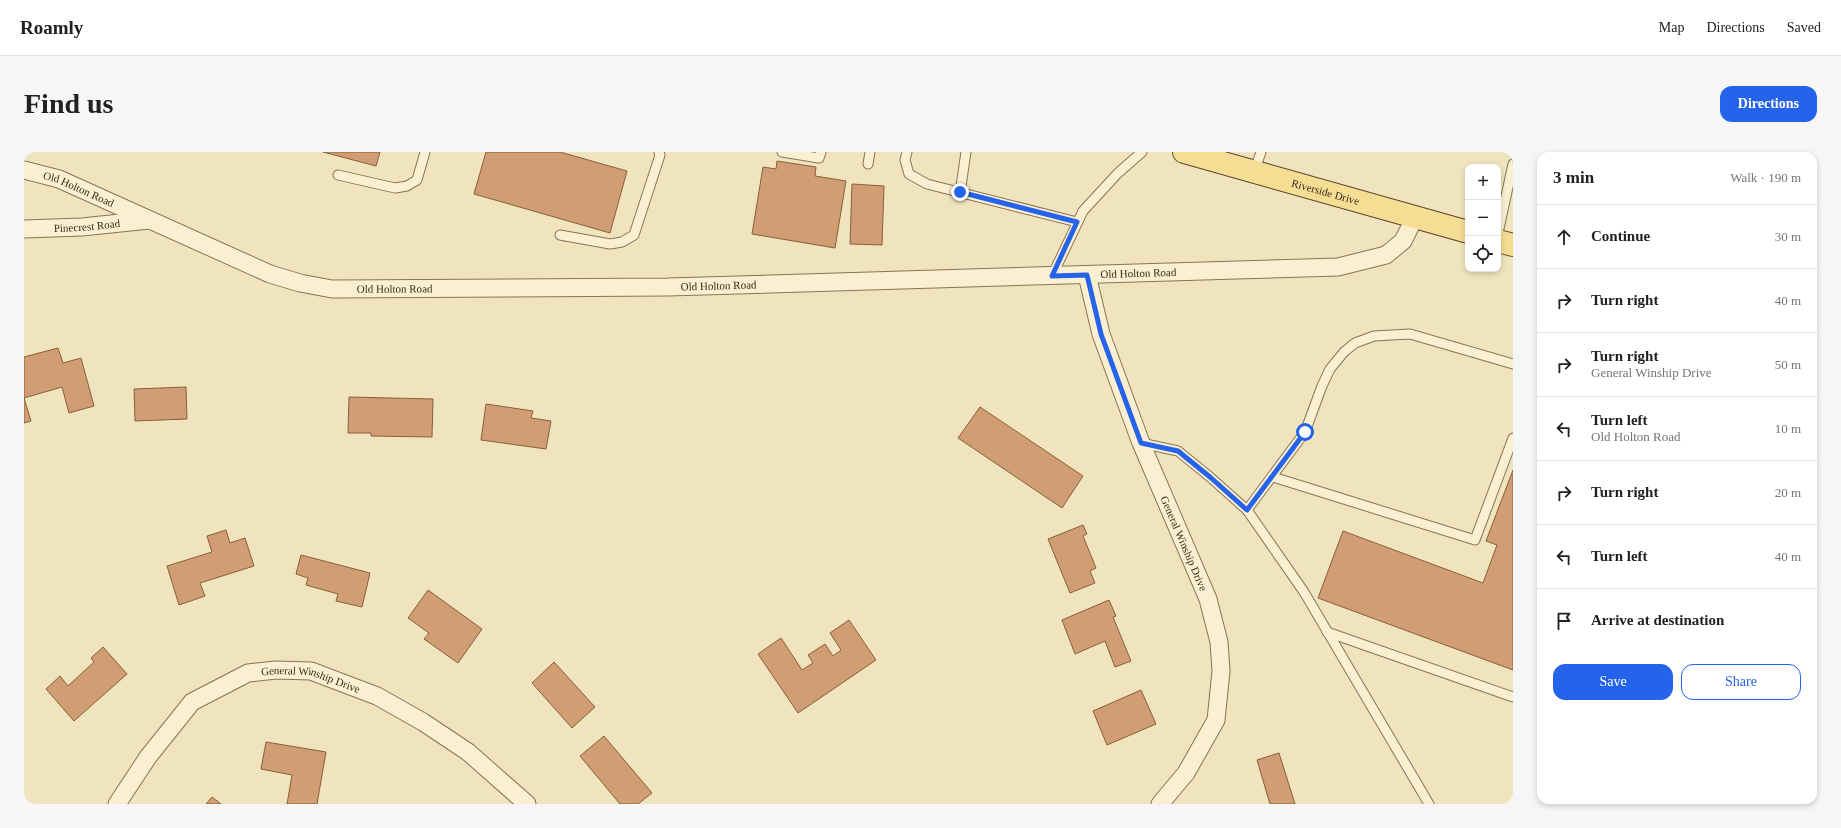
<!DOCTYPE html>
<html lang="en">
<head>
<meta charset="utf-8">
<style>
	:root { --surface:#fff; --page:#f6f6f6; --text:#202124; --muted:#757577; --line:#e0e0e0; --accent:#2563eb }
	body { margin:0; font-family:"Times New Roman",serif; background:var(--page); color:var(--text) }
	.controls { position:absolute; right:12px; top:12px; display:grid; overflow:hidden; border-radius:8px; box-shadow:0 2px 6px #0003 }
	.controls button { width:36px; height:36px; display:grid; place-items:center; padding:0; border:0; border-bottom:1px solid var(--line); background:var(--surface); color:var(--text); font:20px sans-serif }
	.stop { position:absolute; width:12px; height:12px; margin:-9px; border:3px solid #2563eb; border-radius:50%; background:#fff }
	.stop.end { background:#2563eb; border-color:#fff; box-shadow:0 1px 4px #0008 }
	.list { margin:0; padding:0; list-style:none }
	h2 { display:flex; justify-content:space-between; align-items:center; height:52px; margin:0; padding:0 16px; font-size:17px }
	h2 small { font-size:13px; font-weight:400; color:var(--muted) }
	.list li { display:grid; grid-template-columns:26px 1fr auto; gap:12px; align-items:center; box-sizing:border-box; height:64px; padding:0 16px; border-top:1px solid var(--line) }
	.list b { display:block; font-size:15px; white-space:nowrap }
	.list p { margin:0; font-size:13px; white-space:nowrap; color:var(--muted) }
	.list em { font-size:13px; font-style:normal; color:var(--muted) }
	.actions { display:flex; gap:8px; padding:12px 16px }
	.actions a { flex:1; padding:9px 0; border:1px solid var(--accent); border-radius:12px; text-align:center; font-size:14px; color:var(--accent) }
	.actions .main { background:var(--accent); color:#fff }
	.icon { flex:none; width:22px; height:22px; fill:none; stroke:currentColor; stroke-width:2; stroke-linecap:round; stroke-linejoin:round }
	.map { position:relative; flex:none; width:1489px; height:652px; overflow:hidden; border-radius:12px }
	header { display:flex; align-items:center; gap:24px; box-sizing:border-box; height:56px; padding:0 20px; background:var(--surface); border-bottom:1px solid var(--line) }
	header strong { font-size:19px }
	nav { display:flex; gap:22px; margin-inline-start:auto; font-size:14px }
	.intro { display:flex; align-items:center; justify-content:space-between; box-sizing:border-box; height:96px; padding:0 24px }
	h1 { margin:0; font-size:28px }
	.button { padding:10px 18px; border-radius:12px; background:var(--accent); color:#fff; font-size:14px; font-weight:700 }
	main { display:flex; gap:24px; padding:0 24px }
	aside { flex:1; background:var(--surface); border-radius:12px; box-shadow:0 2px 6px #0003 }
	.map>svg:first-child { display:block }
	.building { fill:#d09e72; stroke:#885e3b }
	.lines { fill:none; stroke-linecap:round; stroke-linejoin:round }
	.service-casing { stroke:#887456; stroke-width:11 }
	.minor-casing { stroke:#887456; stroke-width:19 }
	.primary-casing { stroke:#56412b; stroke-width:24 }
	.service { stroke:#faf0d1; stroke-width:9 }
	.minor { stroke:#faf0d1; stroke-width:17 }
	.primary { stroke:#f5dd93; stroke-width:22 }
	.route { stroke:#2563eb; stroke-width:5 }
	.labels { text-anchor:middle; stroke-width:4; stroke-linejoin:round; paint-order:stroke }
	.street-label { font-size:11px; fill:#372a1b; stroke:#f7edcd }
</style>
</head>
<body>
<header>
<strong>Roamly</strong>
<nav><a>Map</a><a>Directions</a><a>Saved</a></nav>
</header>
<div class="intro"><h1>Find us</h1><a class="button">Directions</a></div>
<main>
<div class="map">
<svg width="1489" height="652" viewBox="0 0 1489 652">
	<rect width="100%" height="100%" fill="#f0e4be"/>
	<g class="building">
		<polygon points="299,0 356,0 352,14"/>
		<polygon points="462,0 536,0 603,19 586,81 450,42"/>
		<polygon points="753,9 792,15 791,24 822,29 811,96 728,82 739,15 752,17"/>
		<polygon points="828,32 860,34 858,93 826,92"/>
		<polygon points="34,196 39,211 57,206 70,254 45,261 38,235 0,246 0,205"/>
		<polygon points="162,235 163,267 111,269 110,237"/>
		<polygon points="325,245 409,247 408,285 347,284 347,281 324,281"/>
		<polygon points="0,246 7,269 0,271"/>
		<polygon points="462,252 509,259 507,266 527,269 522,297 457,288"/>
		<polygon points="956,255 1059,324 1038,356 934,286"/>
		<polygon points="1489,318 1489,518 1294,446 1319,379 1459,431 1473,393 1462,389"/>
		<polygon points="1059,373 1063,382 1059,384 1072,416 1066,419 1071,431 1046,441 1024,387"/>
		<polygon points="202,378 206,391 221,386 230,414 176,431 181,444 155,453 143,414 188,400 183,384"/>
		<polygon points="277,403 346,421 338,455 312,449 314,442 282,433 284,426 272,422"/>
		<polygon points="404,438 458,477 434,511 400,487 405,481 384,466"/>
		<polygon points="1085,448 1092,464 1089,465 1107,509 1091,515 1081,489 1051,502 1038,468"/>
		<polygon points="825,468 852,508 774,561 734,502 757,486 778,518 789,511 784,503 801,492 809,504 817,498 806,481"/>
		<polygon points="79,495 103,522 50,569 22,537 36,524 44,534 70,510 67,506"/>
		<polygon points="530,510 571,555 548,576 508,531"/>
		<polygon points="1117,538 1132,572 1083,593 1069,559"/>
		<polygon points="580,584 628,641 614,652 596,652 556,604"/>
		<polygon points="242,590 302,600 293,652 263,652 268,623 237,617"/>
		<polygon points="1255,601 1271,652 1246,652 1233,608"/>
		<polygon points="188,645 197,652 182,652"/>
	</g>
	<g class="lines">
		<defs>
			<g id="service">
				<polyline points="758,0 795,6 797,0"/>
				<polyline points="883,0 881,8 885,22 903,32 1053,70"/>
				<polyline points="844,12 846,0"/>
				<polyline points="1230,20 1237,0"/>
				<polyline points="314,23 371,36 383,34 393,28 401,0"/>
				<polyline points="936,41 942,0"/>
				<polyline points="1474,81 1489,12"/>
				<polyline points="536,83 586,92 598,90 610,83 636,3 635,0"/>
				<polyline points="1028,124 1059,59 1094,21 1118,0"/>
				<polyline points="1117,291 1154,299 1186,325 1223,358 1280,440 1405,652"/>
				<polyline points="1249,325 1451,388 1489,286"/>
				<polyline points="1223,358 1281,280 1298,234 1306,217 1320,200 1331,191 1350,184 1386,182 1489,212"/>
				<polyline points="1303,480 1489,545"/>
			</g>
			<g id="minor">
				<path id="s1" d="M0,18L35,27L246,122L276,131L308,137L644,135L1314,115L1362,103L1379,89L1391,65"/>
				<path id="s2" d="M0,77L58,75L125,68"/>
				<path id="s3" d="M1063,123L1077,182L1117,291L1184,447L1195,490L1197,519L1192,568L1162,621L1136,652"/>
				<path id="s4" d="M93,652L124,605L168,550L224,521L252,518L287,519L353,544L399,570L444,600L503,652"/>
			</g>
			<g id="primary">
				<path id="s5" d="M1160,0L1444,80"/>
				<polyline points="1474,89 1489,93"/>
			</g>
		</defs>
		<use href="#service" class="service-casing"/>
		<use href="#minor" class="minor-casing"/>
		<use href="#primary" class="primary-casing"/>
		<use href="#service" class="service"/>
		<use href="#minor" class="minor"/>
		<use href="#primary" class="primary"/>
	</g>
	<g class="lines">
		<polyline class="route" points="936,40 1053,70 1028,124 1063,123 1077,182 1117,291 1154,299 1186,325 1223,358 1281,280"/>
	</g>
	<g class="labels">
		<g class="street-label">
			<text dy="4" stroke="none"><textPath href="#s1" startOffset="58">Old Holton Road</textPath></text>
			<text dy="4" stroke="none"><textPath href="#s5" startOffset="147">Riverside Drive</textPath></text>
			<text dy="4" stroke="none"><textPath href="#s2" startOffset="63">Pinecrest Road</textPath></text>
			<text dy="4" stroke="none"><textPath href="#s1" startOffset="1138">Old Holton Road</textPath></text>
			<text dy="4" stroke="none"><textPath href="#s1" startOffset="718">Old Holton Road</textPath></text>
			<text dy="4" stroke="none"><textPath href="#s1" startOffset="394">Old Holton Road</textPath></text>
			<text dy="4" stroke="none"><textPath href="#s3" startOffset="286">General Winship Drive</textPath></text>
			<text dy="4" stroke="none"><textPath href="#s4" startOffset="254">General Winship Drive</textPath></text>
		</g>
	</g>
</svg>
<div class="controls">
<button>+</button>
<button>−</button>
<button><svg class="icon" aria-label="locate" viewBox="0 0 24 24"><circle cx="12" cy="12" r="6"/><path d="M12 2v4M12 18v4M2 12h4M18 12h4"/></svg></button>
</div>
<div class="stop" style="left:1281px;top:280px"></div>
<div class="stop end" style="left:936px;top:40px"></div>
</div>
<aside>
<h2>3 min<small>Walk · 190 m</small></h2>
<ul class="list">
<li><svg class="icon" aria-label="ahead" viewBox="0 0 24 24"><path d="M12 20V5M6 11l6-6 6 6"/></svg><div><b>Continue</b></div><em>30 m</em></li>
<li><svg class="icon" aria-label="right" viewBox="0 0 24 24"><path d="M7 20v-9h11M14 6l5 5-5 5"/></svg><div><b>Turn right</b></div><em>40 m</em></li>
<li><svg class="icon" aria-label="right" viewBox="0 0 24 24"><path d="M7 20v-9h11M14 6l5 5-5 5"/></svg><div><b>Turn right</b><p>General Winship Drive</p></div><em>50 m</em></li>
<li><svg class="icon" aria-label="left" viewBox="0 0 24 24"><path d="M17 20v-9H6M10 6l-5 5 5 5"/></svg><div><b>Turn left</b><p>Old Holton Road</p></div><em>10 m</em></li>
<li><svg class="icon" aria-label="right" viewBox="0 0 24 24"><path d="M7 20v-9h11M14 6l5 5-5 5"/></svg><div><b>Turn right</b></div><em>20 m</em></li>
<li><svg class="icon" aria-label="left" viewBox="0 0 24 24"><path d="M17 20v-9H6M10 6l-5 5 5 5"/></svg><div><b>Turn left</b></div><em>40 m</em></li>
<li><svg class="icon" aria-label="arrive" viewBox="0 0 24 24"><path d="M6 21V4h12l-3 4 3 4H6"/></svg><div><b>Arrive at destination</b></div></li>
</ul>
<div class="actions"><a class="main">Save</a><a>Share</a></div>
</aside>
</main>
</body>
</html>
